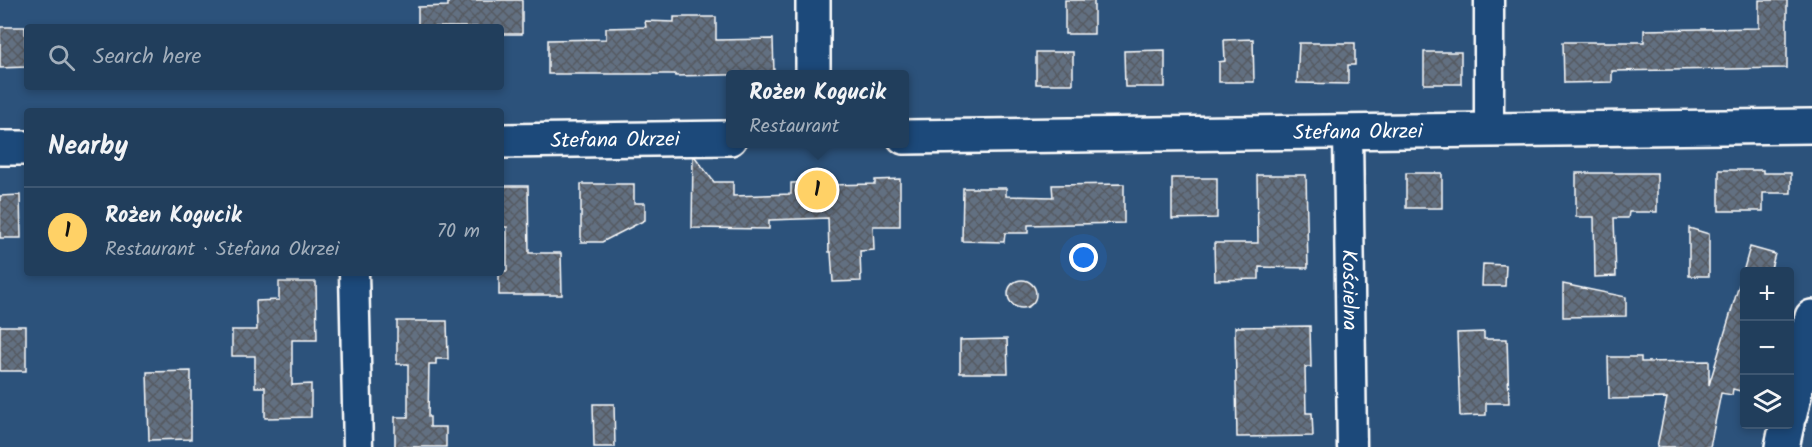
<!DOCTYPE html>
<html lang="en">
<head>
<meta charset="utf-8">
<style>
	:root { --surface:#213e5c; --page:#294562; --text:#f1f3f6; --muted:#a2aebb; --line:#3e5772; --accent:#ffd166 }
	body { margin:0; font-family:Kalam,sans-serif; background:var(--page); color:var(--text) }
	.controls { position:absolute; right:18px; bottom:18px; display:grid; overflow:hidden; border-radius:6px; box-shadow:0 3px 9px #0003 }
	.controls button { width:54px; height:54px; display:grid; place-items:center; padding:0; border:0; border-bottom:2px solid var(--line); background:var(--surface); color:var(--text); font:30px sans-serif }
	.you { position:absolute; left:1084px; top:258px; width:21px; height:21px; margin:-15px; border:4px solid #fff; border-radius:50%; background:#1a73e8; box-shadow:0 0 0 9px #1a73e833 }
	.badge { display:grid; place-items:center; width:39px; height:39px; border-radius:50%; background:var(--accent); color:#111; font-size:20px; font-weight:700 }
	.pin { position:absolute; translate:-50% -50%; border:3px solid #fff; box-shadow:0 2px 6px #0006 }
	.popup { position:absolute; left:726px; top:70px; width:183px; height:78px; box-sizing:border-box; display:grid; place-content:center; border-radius:6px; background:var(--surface); filter:drop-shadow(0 2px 4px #0005); font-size:20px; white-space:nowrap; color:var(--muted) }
	.popup b { font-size:22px; color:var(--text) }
	.popup::after { content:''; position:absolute; left:50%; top:100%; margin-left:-12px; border:12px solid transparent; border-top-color:var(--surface) }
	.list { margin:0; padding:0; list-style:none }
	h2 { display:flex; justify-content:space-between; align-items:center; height:78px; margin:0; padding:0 24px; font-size:26px }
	h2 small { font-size:20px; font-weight:400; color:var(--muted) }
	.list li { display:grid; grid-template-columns:39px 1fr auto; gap:18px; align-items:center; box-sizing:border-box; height:90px; padding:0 24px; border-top:2px solid var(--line) }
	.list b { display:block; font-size:22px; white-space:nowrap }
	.list p { margin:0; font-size:20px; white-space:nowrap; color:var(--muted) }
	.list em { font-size:20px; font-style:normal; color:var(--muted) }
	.icon { flex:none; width:33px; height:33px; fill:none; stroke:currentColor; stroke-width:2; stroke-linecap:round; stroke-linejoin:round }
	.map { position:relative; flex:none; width:1812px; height:447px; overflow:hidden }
	.search { position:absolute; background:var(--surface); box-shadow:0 3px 9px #0003; left:24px; top:24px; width:480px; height:66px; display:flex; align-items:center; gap:15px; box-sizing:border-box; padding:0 21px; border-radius:6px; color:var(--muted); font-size:22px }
	.panel { position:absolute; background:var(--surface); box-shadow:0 3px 9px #0003; left:24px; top:108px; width:480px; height:168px; border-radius:6px }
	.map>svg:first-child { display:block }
	.building { fill:url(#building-cross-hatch); stroke:#fff; stroke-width:1.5 }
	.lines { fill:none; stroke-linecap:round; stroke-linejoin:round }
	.minor-casing { stroke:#fff; stroke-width:33 }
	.tertiary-casing { stroke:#fff; stroke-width:38 }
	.minor { stroke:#1f4a7a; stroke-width:28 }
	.tertiary { stroke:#1f4a7a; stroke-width:33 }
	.labels { text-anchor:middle; stroke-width:5; stroke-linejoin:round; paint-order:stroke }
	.street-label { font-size:21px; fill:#fff; stroke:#1f4a7a }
</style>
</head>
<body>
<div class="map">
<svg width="1812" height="447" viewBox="0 0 1812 447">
	<defs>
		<pattern id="building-cross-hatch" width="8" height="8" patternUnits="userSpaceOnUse" patternTransform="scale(1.5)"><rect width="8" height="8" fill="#627081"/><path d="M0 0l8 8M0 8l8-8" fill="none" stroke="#555a61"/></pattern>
	</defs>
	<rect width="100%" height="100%" fill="#2c527b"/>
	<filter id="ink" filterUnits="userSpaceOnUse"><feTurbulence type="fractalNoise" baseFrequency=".0167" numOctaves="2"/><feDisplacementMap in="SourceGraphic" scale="12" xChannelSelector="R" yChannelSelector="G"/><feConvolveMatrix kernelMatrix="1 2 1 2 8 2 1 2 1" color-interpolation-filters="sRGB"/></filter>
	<g filter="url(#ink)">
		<g class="building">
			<polygon points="448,0 522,0 522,34 501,34 501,27 418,27 418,7 448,6"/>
			<rect x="1065" y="0" width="29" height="34"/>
			<polygon points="1759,0 1787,0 1787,68 1612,71 1612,82 1564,83 1563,42 1644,42 1644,30 1759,28"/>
			<polygon points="674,17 716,17 716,40 773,39 774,74 675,76 675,74 548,74 548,40 606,39 606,28 646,27 645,21 674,22"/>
			<polygon points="0,27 25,27 26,67 0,68"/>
			<polygon points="1253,39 1254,82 1219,82 1219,62 1225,61 1224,40"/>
			<polygon points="1299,43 1355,43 1355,65 1348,65 1348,84 1297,83"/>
			<polygon points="1165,50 1165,87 1125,87 1124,51"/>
			<rect x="1036" y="52" width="37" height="32"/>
			<rect x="1424" y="52" width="37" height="32"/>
			<polygon points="693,157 695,157 714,182 733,182 733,196 791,194 791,183 827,182 827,185 875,184 875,180 900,179 900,226 873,226 874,250 860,251 861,281 833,282 831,252 829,252 828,218 769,220 769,229 692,228"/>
			<polygon points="1719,170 1763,170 1763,173 1791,173 1791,193 1763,193 1763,211 1719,211"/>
			<rect x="1406" y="173" width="36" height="35"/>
			<polygon points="1576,173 1657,173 1657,212 1629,212 1628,218 1614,218 1616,276 1595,277 1594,217 1576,217"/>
			<polygon points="1257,175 1306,175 1308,268 1259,267 1259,279 1215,280 1214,243 1258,243"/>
			<polygon points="1172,178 1217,178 1217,218 1172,219"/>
			<polygon points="581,184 634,184 634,203 645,203 645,220 602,242 581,242"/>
			<polygon points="1124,184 1124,223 1028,225 1028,233 1005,233 1004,242 962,241 963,188 1006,188 1006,196 1053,197 1052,185"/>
			<polygon points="501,186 528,186 529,253 561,253 562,295 499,295 499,273 501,273 501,271 507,271 507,227 501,227"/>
			<polygon points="20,195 21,238 0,238 0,196"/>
			<polygon points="1689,228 1709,234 1709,276 1689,276"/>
			<polygon points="1750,247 1775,254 1770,272 1743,272"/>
			<polygon points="1483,264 1506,265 1505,286 1482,286"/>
			<circle cx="1022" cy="294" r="14"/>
			<polygon points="279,282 316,282 317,340 292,340 292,385 311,384 311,417 265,418 265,387 255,387 255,356 232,356 232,330 257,330 256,301 279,300"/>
			<polygon points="1563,284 1626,297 1626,316 1563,317"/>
			<polygon points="1739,285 1744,286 1744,392 1733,389 1732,395 1721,393 1710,447 1657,447 1667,398 1609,399 1608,357 1641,357 1641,362 1709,361 1709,385"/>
			<polygon points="397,321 447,321 448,359 436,359 436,364 429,364 428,417 430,417 430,427 446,427 446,447 395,447 395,417 408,417 408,364 397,364"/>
			<rect x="0" y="326" width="26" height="45"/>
			<polygon points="1310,326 1311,367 1305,367 1306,413 1312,413 1313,436 1237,437 1235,327"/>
			<polygon points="1484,332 1484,339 1507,339 1509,403 1486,403 1486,415 1460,416 1457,333"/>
			<polygon points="1007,339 1008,373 960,373 960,340"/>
			<polygon points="191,371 191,439 149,440 147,372"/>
			<polygon points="593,404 614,404 615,447 594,447"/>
		</g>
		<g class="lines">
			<defs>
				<g id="minor">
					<polyline points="1489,0 1489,131"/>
					<path id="s1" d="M1348,132L1352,447"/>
					<polyline points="354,273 358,447"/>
				</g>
				<g id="tertiary">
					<polyline points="813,0 813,74"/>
					<path id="s2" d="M904,137L1812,126"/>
					<path id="s3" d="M501,141L730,138"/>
					<polyline points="0,148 27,148"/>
					<polyline points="1790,414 1812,317"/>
					<polyline points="1782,447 1787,424"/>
				</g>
			</defs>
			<use href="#minor" class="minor-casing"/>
			<use href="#tertiary" class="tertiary-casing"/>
			<use href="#minor" class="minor"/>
			<use href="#tertiary" class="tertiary"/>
		</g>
	</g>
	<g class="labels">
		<g class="street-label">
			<text dy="7" stroke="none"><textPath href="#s2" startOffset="454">Stefana Okrzei</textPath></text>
			<text dy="7" stroke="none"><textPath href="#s3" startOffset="114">Stefana Okrzei</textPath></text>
			<text dy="7" stroke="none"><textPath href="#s1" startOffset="158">Kościelna</textPath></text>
		</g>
	</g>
</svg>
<div class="controls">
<button>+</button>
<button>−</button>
<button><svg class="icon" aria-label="layers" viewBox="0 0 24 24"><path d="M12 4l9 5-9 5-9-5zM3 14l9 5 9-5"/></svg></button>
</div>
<div class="you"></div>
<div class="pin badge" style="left:817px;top:190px">1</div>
<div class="popup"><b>Rożen Kogucik</b>Restaurant</div>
<div class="search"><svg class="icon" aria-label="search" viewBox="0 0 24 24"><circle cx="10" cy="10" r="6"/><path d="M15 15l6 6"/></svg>Search here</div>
<section class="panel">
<h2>Nearby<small></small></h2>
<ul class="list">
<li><span class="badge">1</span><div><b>Rożen Kogucik</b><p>Restaurant · Stefana Okrzei</p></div><em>70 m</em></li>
</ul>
</section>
</div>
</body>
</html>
